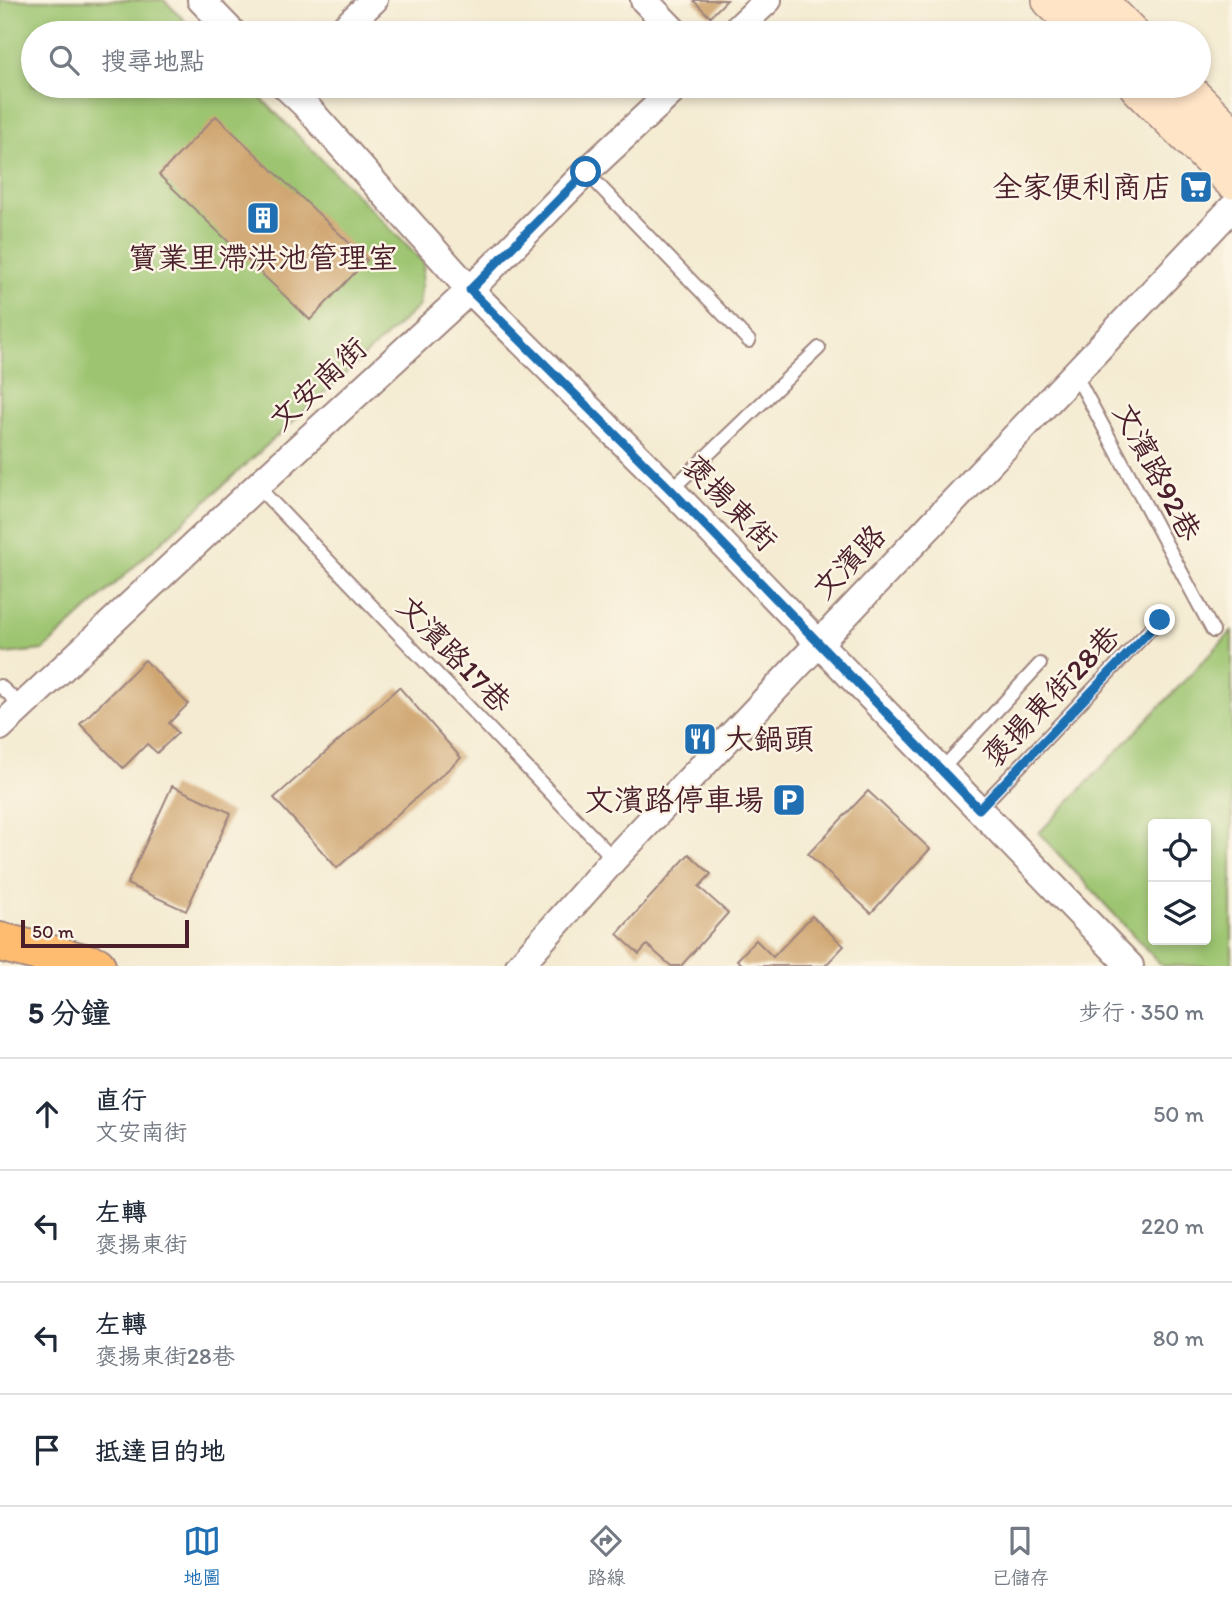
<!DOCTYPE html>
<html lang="zh-TW">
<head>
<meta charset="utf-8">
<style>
	:root { --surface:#fff; --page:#f6f6f7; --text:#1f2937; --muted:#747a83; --line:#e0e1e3; --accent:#1f6fb2 }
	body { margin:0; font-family:Itim,"LXGW WenKai TC",sans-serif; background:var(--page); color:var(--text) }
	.controls { position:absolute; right:21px; bottom:21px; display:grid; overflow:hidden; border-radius:7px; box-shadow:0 4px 10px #0003 }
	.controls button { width:63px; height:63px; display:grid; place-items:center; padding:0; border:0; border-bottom:2px solid var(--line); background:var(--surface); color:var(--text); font:35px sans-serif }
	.scale { position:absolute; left:21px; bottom:18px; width:168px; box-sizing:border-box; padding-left:7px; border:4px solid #4a1f2b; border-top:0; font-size:19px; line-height:24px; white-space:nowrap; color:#4a1f2b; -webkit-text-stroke:5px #fcf5e5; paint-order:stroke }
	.stop { position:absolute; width:21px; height:21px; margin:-16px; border:5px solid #1f6fb2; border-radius:50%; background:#fff }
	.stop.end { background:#1f6fb2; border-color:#fff; box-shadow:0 2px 7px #0008 }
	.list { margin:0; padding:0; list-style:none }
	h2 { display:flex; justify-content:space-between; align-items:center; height:91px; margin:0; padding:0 28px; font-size:30px }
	h2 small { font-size:23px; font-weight:400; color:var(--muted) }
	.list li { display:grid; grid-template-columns:46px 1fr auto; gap:21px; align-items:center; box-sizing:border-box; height:112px; padding:0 28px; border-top:2px solid var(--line) }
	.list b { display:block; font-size:26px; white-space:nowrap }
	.list p { margin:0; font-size:23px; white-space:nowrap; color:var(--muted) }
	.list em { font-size:23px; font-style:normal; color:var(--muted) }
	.icon { flex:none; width:38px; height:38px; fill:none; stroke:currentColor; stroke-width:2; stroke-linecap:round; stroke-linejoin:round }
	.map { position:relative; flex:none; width:1232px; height:966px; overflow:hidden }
	.search { position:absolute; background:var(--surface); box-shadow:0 4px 10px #0003; left:21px; right:21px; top:21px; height:77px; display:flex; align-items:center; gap:18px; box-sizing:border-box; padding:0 24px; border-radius:38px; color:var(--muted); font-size:26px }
	.sheet { height:539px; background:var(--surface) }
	nav { display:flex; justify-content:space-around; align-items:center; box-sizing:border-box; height:98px; border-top:2px solid var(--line); background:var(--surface); font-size:19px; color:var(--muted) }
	nav a { display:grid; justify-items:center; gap:4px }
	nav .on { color:var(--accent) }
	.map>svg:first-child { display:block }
	.green { fill:#9dc571; stroke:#74724e; stroke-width:2; fill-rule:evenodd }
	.building { fill:#d0a773 }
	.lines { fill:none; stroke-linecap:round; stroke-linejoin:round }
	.lane-casing { stroke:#9f857e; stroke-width:16 }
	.street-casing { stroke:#9f857e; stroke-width:30 }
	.secondary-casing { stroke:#9f857e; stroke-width:40 }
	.primary-casing { stroke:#9f857e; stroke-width:42 }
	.lane { stroke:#fff; stroke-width:12 }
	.street { stroke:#fff; stroke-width:26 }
	.secondary { stroke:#ffe4c6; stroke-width:37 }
	.primary { stroke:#febc70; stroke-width:38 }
	.route { stroke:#1f6fb2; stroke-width:9 }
	.labels { text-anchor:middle; stroke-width:5; stroke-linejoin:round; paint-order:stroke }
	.poi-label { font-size:30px; fill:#4a1f2b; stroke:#fcf5e5; text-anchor:end }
	.street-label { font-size:30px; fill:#4a1f2b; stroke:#fcf5e5 }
</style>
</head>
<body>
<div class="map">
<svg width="1232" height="966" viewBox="0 0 1232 966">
	<rect width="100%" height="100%" fill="#fcf5e5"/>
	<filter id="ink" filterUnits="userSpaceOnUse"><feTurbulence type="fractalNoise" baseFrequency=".0143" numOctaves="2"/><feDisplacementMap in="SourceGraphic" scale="14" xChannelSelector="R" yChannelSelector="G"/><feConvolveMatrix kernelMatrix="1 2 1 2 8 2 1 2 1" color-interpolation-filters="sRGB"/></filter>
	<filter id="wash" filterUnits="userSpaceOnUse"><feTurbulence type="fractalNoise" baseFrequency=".00686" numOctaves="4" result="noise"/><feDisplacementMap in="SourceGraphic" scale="28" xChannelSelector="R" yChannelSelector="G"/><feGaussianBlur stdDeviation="1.57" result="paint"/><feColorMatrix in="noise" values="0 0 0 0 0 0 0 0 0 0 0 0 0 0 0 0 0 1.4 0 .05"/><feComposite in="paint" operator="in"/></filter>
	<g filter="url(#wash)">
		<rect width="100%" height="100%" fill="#f4ebd2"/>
		<g class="green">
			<polygon points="0,0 164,0 197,33 33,33 33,86 249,86 424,263 419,306 43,650 5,654 0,650"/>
			<path d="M1232,631V966H1162L1039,833ZM1153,824H1206V940H1153Z"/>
		</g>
		<g id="blocks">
			<g class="building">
				<polygon points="693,0 727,0 710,17"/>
				<polygon points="216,116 367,260 310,320 159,175"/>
				<polygon points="145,660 188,704 169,723 178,733 157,753 147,744 123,768 80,724"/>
				<polygon points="399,687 461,758 337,868 274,798"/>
				<polygon points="172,786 231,813 186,911 127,884"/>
				<polygon points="868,791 930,849 871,913 808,854"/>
				<polygon points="689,854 711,874 699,887 728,913 681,966 671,966 647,945 639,954 617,934"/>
				<polygon points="812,916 844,946 825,966 744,966 737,960 756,940 773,957"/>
			</g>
		</g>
	</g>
	<g filter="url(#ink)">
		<use href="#blocks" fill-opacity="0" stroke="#9f857e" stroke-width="2"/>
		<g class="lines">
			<defs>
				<g id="lane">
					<polyline points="586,172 749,341"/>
					<polyline points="1075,374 1213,631"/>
					<polyline points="257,486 614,859"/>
					<polyline points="671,490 819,348"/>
					<polyline points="0,686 22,706"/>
					<polyline points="941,770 1040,664"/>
					<polyline points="979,809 1160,619"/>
				</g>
				<g id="street">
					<polyline points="201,0 233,33"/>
					<polyline points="644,0 676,33"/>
					<polyline points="339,33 374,0"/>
					<polyline points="733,33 768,0"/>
					<polyline points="285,86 305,105 470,290 671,490 1130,966"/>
					<polyline points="0,727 257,486 470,290 586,172 678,86"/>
					<polyline points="519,966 614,859 1232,208"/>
				</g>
				<g id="secondary">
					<polyline points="1051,0 1085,33"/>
					<polyline points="1097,0 1130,33"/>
					<polyline points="1138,86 1232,180"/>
					<polyline points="1182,86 1232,136"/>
				</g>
				<polyline id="primary" points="0,942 96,966"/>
			</defs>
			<use href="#lane" class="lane-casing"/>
			<use href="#street" class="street-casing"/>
			<use href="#secondary" class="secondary-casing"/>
			<use href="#primary" class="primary-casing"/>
			<use href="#lane" class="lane"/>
			<use href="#street" class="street"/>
			<use href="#secondary" class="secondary"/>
			<use href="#primary" class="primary"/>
		</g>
	</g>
	<g class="lines" filter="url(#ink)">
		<polyline class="route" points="586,172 470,290 671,490 979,809 1160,620"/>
	</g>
	<defs>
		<symbol id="supermarket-square" viewBox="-11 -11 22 22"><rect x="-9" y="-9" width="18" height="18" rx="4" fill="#1f6fb2" stroke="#fcf5e5"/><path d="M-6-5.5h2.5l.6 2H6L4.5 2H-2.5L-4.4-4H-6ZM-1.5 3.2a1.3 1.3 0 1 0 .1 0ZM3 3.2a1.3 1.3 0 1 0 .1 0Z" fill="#fff"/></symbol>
		<symbol id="building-square" viewBox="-11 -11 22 22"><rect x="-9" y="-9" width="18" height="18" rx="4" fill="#1f6fb2" stroke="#fcf5e5"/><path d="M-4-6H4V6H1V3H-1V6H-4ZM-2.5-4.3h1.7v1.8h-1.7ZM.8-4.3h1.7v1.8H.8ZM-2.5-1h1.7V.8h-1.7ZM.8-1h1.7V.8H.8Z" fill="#fff"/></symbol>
		<symbol id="restaurant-square" viewBox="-11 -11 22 22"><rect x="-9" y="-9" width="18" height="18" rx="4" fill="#1f6fb2" stroke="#fcf5e5"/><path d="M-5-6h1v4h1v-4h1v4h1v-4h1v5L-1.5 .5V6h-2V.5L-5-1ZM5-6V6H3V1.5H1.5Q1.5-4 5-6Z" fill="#fff"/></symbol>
		<symbol id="parking-square" viewBox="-11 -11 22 22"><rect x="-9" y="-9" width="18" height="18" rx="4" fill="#1f6fb2" stroke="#fcf5e5"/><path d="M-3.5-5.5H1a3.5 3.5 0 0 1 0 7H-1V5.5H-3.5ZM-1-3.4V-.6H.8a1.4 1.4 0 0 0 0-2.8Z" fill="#fff"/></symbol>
	</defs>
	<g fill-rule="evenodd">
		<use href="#supermarket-square" x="1177" y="168" width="38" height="38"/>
		<use href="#building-square" x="244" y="199" width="38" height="38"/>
		<use href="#restaurant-square" x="681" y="720" width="38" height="38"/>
		<use href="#parking-square" x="770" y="781" width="38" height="38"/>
	</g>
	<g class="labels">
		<g class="poi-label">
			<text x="1172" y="197">全家便利商店</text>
			<text x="263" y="268" text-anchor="middle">寶業里滯洪池管理室</text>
			<text x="724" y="749" text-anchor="start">大鍋頭</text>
			<text x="764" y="810">文濱路停車場</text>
		</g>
		<g class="street-label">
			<text transform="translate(318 384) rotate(-43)" y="10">文安南街</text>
			<text transform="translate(1157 472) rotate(62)" y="10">文濱路92巷</text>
			<text transform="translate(730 503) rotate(46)" y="10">褒揚東街</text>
			<text transform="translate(849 562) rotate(-46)" y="10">文濱路</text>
			<text transform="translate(454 654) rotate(46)" y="10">文濱路17巷</text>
			<text transform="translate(1051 696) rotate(-46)" y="10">褒揚東街28巷</text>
		</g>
	</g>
</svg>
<div class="controls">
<button><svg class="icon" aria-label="locate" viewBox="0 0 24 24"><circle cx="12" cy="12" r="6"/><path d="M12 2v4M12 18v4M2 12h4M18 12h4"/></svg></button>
<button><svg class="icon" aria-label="layers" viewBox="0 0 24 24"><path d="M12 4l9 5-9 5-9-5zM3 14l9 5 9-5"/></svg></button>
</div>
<div class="scale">50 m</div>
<div class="stop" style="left:586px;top:172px"></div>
<div class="stop end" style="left:1160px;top:620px"></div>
<div class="search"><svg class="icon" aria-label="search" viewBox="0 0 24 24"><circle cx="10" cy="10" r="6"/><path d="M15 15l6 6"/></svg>搜尋地點</div>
</div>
<section class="sheet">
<h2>5 分鐘<small>步行 · 350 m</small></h2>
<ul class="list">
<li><svg class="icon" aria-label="ahead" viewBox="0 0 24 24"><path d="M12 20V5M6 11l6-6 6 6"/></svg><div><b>直行</b><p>文安南街</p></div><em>50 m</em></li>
<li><svg class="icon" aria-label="left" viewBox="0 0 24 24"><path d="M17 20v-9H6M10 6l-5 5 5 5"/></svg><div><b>左轉</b><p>褒揚東街</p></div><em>220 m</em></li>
<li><svg class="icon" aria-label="left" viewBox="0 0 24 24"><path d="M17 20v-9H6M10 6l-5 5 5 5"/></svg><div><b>左轉</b><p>褒揚東街28巷</p></div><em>80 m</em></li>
<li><svg class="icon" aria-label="arrive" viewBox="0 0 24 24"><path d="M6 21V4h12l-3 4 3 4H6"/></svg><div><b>抵達目的地</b></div></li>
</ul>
</section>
<nav>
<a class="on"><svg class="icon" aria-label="map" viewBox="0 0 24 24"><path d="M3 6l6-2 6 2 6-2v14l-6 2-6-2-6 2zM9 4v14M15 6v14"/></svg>地圖</a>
<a><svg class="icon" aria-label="directions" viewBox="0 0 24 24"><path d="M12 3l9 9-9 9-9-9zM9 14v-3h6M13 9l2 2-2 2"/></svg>路線</a>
<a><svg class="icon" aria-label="saved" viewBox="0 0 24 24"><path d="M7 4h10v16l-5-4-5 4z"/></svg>已儲存</a>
</nav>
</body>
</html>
